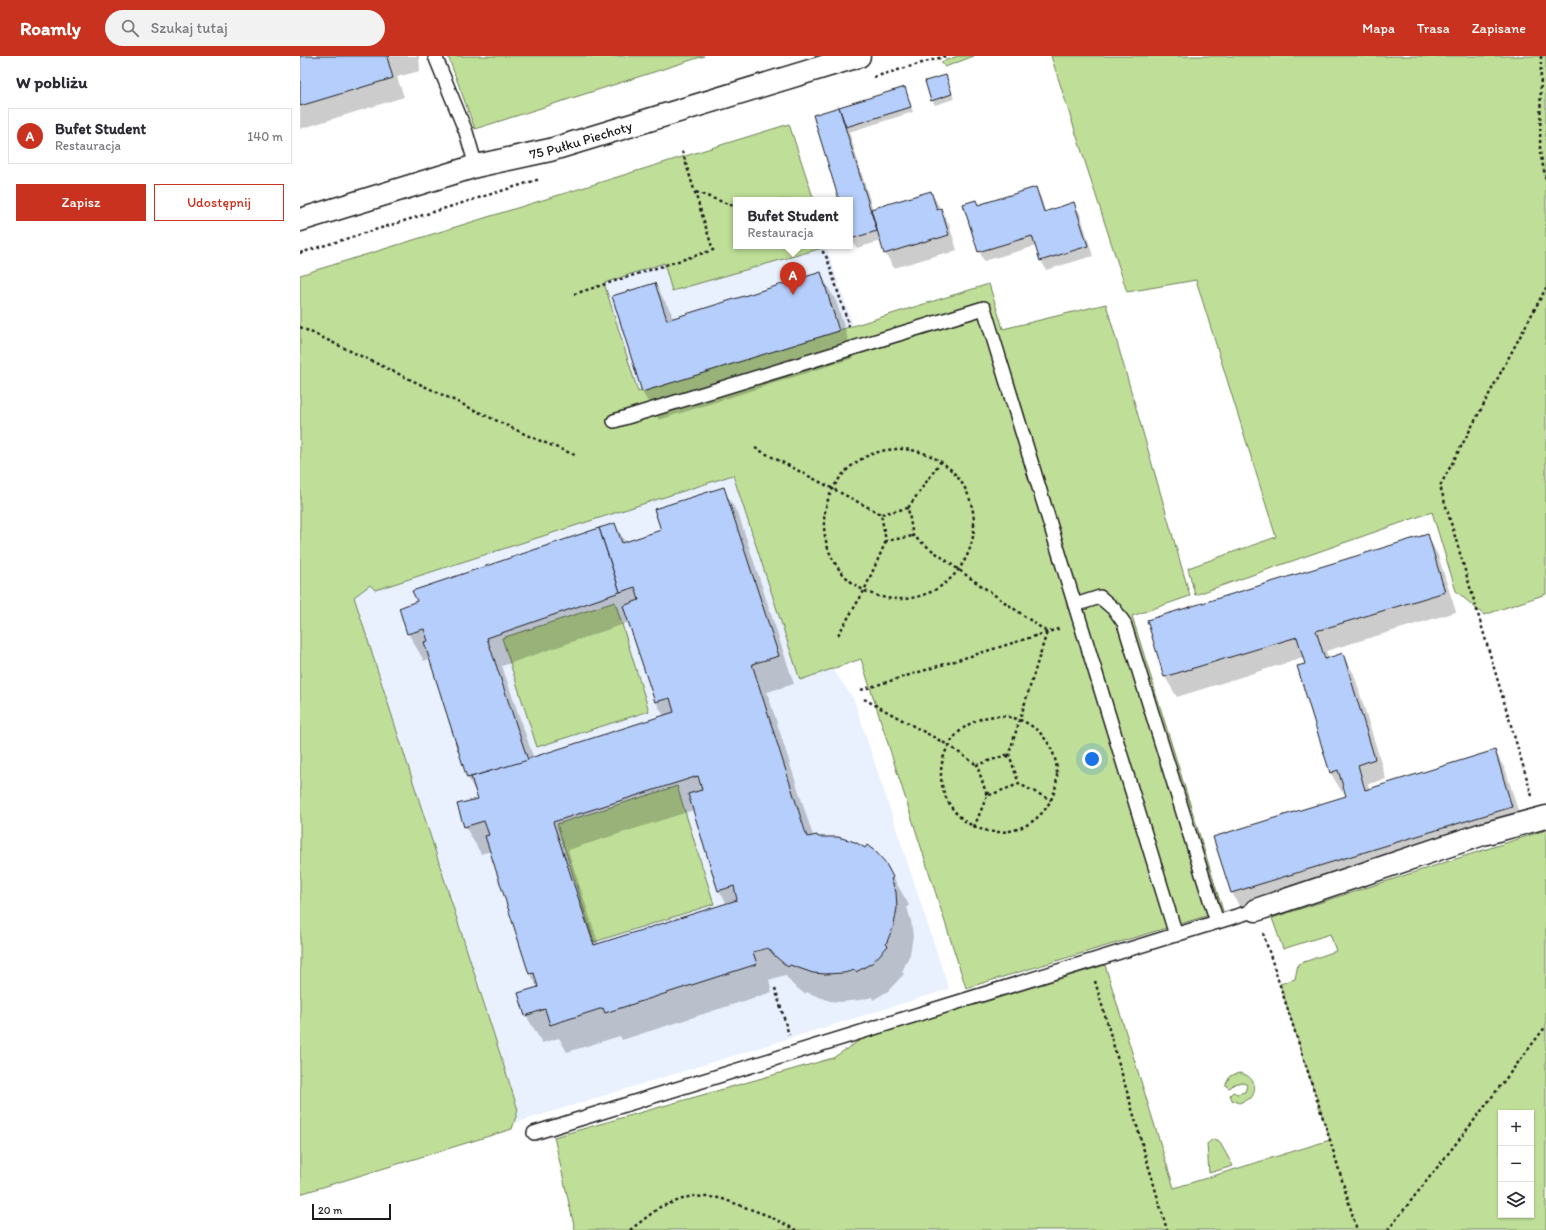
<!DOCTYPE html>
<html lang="pl">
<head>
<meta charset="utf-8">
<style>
	:root { --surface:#fff; --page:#f2f2f3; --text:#2b2b33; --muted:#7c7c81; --line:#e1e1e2; --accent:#c8321e }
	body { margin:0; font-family:Itim,sans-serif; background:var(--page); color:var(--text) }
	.controls { position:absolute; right:12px; bottom:12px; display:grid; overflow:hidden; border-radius:0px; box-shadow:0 1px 3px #0004 }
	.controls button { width:36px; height:36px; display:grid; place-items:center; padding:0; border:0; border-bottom:1px solid var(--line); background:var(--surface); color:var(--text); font:20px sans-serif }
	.scale { position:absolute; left:12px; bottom:10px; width:79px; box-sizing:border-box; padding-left:4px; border:2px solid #1c1c1c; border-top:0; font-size:11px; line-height:14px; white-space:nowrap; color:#1c1c1c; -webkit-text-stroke:3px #fff; paint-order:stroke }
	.you { position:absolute; left:792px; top:703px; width:14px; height:14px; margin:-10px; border:3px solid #fff; border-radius:50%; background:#1a73e8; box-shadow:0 0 0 6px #1a73e833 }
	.badge { display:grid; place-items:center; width:26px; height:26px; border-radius:50%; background:var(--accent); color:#fff; font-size:13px; font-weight:700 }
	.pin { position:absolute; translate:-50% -33px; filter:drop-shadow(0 1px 2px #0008) }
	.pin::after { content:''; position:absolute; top:21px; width:14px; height:12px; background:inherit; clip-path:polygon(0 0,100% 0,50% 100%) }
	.popup { position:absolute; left:433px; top:141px; width:120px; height:52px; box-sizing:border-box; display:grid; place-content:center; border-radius:0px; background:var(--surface); filter:drop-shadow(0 1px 3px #0005); font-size:13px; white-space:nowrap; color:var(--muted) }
	.popup b { font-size:15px; color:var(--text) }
	.popup::after { content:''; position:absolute; left:50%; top:100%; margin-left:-8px; border:8px solid transparent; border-top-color:var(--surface) }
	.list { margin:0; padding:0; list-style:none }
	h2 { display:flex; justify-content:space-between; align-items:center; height:52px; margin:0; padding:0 16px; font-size:17px }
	h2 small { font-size:13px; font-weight:400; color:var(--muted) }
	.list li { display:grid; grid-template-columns:26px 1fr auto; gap:12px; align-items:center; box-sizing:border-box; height:56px; margin:0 8px 8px; padding:0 8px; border:1px solid var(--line); border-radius:0px }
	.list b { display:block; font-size:15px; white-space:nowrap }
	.list p { margin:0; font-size:13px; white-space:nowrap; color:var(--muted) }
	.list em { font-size:13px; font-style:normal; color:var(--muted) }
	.actions { display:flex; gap:8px; padding:12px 16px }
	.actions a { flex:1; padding:9px 0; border:1px solid var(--accent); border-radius:0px; text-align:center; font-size:14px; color:var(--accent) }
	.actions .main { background:var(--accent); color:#fff }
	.icon { flex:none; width:22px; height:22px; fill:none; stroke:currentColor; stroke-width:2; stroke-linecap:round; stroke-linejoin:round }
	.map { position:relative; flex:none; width:1246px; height:1174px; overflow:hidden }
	header { display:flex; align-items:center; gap:24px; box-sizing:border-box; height:56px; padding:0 20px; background:var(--accent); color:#fff }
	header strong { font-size:19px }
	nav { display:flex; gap:22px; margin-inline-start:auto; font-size:14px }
	.search { width:280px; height:36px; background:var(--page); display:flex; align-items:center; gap:10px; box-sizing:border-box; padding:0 14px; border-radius:22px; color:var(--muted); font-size:15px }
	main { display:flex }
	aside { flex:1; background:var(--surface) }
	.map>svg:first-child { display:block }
	.built { fill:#e9f0fe }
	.green { fill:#bfdf98; stroke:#6e7e5a; fill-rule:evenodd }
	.shadow { fill:#0003; fill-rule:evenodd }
	.building { fill:#b6cefc; stroke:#1c1c1c; fill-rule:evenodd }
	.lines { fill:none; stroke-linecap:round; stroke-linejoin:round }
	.lane-casing { stroke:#1c1c1c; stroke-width:16 }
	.street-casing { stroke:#1c1c1c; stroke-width:25 }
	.primary-casing { stroke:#1c1c1c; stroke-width:25 }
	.path { stroke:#1c1c1c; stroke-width:2.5; stroke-dasharray:3 3; stroke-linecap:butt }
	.lane { stroke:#fff; stroke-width:13 }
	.street { stroke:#fff; stroke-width:22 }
	.primary { stroke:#fff; stroke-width:22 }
	.labels { text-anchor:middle; stroke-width:3.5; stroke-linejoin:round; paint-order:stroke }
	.street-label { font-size:14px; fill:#1c1c1c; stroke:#fff }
</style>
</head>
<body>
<header>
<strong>Roamly</strong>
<div class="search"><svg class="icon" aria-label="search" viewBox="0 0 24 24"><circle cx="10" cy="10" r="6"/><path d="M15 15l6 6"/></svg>Szukaj tutaj</div>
<nav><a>Mapa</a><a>Trasa</a><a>Zapisane</a></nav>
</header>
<main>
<aside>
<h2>W pobliżu<small></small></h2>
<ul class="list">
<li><span class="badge">A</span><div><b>Bufet Student</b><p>Restauracja</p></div><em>140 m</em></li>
</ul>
<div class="actions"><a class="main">Zapisz</a><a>Udostępnij</a></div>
</aside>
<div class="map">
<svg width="1246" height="1174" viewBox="0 0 1246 1174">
	<rect width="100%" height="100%" fill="#fff"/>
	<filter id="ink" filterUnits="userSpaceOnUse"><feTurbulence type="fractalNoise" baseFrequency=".025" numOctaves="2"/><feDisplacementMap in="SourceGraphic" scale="8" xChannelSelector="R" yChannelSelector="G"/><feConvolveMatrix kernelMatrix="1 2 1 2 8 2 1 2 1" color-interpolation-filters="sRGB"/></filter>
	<g filter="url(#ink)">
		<polygon class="built" points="526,190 553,269 426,342 496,559 554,644 649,933 196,1073 43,537 236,229 367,198"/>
		<g class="green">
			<polygon points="148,0 404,0 175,73"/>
			<polygon points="658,0 674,0 645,11 641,6"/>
			<polygon points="751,0 1246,0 1246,538 1184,559 1156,535 1132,456 895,539 888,512 976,481 896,224 827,236"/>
			<polygon points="489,68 514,144 436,144 436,190 529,190 372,235 364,207 304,227 338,336 689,228 703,273 806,248 890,540 832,560 923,855 666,932 561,603 500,624 433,419 75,534 70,529 54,541 218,1054 212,1073 0,1138 0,219"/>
			<polygon points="315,546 349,655 237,691 202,582"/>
			<polygon points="377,730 414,848 294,886 257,768"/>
			<path d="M1246,774V1174H275L254,1081L533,1002L572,976L685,946L805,909L874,1132L1030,1084L980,928L995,923L998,908L1036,895L1030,878L983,893L972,862ZM1201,1057H1231V1159H1201Z"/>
			<path d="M939,1017C953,1019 959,1031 951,1042L939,1047L932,1044L930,1039L933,1036L937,1038L945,1036L947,1029L942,1026L934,1028L930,1032L926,1030V1028L930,1020Z"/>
			<polygon points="913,1083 919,1085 933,1110 909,1117 907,1088"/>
		</g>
		<g class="shadow">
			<polygon points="0,0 119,0 120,15 97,21 104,41 0,73"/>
			<polygon points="645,20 654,43 635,49 632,44"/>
			<polygon points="605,33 613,56 549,76 573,154 631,136 649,168 657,194 646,198 645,197 594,212 585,197 581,185 557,192 551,182 550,178 550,144 540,144 514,60"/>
			<polygon points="736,132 741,142 746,157 774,148 780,157 793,200 746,214 741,204 736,190 684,205 679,195 678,150"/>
			<polygon points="520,217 536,245 554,302 359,364 342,336 355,228 371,256 373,263"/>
			<path d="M423,432L439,460L494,628L467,636L513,780L584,806L609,849L607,851L611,865L613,880L610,898L602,916L604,918L588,935L573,944L572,941L560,944L541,946L530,945L506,936L505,938L493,929L485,919L469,924L472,936L322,984L320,980L267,996L259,982L242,987L226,959L238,932L230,917L191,795L181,798L165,770L179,743L168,722L130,603L124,605L108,577L315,468L325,486L362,475ZM330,566L356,646L364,660L234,703L202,610ZM394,754L419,835L427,848L299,889L268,794Z"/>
			<polygon points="1127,479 1138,499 1156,556 1026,595 1029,603 1043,599 1054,618 1086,723 1068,728 1070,734 1195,695 1206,715 1223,771 943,857 932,837 915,781 1048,741 1046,735 1042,736 1030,716 1005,601 877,641 865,621 848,565"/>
		</g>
		<g class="building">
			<polygon points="0,0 90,0 87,1 93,22 0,50"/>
			<polygon points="646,19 652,38 631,45 625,25"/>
			<polygon points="605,31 611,51 546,71 539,51"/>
			<polygon points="539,51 577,175 550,183 550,144 539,144 513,59"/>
			<polygon points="736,131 744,156 774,146 788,190 740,205 732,180 678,196 663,148 676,144 678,149"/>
			<polygon points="631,135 637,154 641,152 649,179 636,183 636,182 584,198 571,153"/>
			<polygon points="521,216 539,275 342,336 312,240 355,227 367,264"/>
			<path d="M424,431L479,600L452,608L507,781L517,779L518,781H538L555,786L565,792L567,789L576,796L585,806L593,821L591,823L596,836L597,852L594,869L586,888L588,890L572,907L556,916L555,914L544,917L525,918L513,917L490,909L488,911L476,901L468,892L453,896L457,908L305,957L303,952L250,969L245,953L225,960L218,937L238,931L234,917L229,918L185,780L189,779L184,765L164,771L157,748L178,743L171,721L374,656L370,642L355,646L323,550L339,544L335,531L320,536L299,472L315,467L322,487L361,474L354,453ZM398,720L402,734L388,738L418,835L434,830L437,844L294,889L253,766Z"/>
			<polygon points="299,472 320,536 187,582 228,704 167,722 124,586 128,585 124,573 107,578 99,552 117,545 112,535"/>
			<polygon points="1128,478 1145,536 1016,575 1025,603 1043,597 1075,703 1058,709 1065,734 1195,694 1212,751 931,837 913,781 1046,740 1038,714 1030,717 997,610 1005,608 997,581 864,621 847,564"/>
		</g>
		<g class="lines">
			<defs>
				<g id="lane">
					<polyline points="135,0 166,76 176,110"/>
					<polyline points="314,365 684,252 876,879"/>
					<polyline points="775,549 800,541 815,554 824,567 917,866"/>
					<polyline points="234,1077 956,854"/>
				</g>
				<polyline id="street" points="956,854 1183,778 1246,761"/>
				<g id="primary">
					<path id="s1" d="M0,164L176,110L250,94L559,0"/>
				</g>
			</defs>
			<use href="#lane" class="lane-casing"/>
			<use href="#street" class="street-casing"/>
			<use href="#primary" class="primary-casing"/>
			<g class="path">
				<polyline points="1241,0 1240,96 1246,124"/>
				<polyline points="574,21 646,0"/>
				<polyline points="396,136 436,151"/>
				<polyline points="519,190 527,202 550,273"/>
				<polyline points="0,197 240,123"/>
				<polyline points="274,238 413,194 382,95"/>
				<polyline points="0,271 231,381 275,399"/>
				<polyline points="455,392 581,458"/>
				<circle cx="599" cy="468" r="75"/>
				<polyline points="641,405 608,452 613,480 659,514 747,576 709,698 719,728"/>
				<polyline points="608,452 581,458 586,485 613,480"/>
				<polyline points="538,579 564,535 586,485"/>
				<polyline points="561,634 761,572"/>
				<polyline points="564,643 648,689 677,709"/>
				<circle cx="699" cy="718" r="58"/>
				<polyline points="689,736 687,740 677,709 709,698 707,702"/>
				<polyline points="1232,740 1140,430 1246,232"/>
				<polyline points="674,771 687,740 719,728 751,744"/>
				<polyline points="963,877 1030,1084 1057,1174"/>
				<polyline points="795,925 867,1174"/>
				<polyline points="475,932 489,979"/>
				<polyline points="330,1174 360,1151 391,1140 420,1142 469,1160 496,1174"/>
				<polyline points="1088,1174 1169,1071 1246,970"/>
			</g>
			<use href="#lane" class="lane"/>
			<use href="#street" class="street"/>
			<use href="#primary" class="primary"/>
		</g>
	</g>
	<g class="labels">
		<g class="street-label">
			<text dy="5" stroke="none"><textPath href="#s1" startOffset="292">75 Pułku Piechoty</textPath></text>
		</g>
	</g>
</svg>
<div class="controls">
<button>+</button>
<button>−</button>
<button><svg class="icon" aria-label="layers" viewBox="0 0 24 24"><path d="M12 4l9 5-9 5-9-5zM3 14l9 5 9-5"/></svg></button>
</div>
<div class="scale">20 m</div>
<div class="you"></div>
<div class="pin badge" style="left:493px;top:239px">A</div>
<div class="popup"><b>Bufet Student</b>Restauracja</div>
</div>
</main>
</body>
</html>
